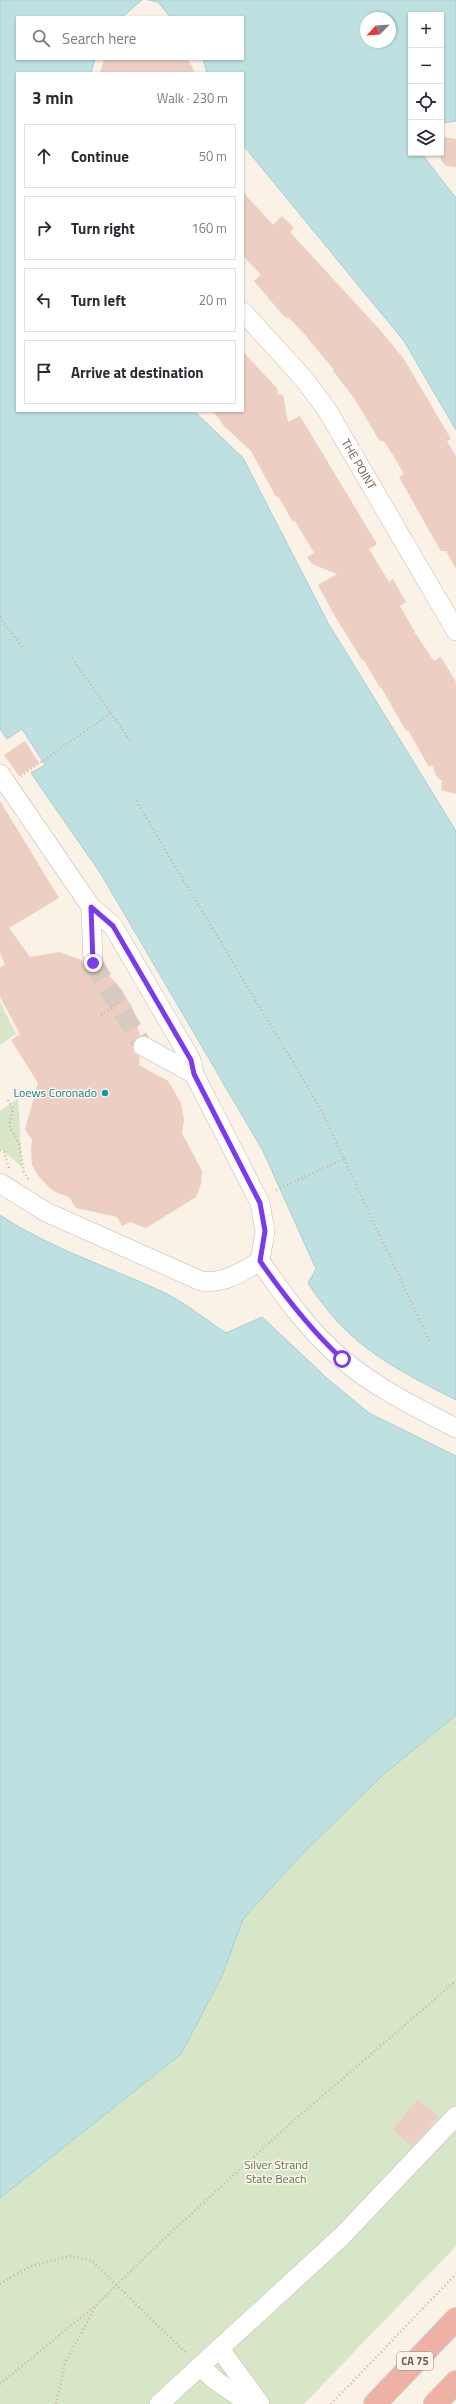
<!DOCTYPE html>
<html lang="en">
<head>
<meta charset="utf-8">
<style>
	:root { --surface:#fff; --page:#f7f7f7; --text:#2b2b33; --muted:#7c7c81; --line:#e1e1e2 }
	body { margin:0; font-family:"Titillium Web",sans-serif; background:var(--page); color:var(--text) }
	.controls { position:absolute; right:12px; top:12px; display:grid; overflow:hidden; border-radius:0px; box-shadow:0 1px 3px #0004 }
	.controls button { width:36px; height:36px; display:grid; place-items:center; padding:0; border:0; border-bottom:1px solid var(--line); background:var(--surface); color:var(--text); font:20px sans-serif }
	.compass { position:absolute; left:360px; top:12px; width:36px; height:36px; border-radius:50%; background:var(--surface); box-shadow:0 1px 3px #0004; rotate:245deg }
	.stop { position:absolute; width:12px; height:12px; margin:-9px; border:3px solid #7c3aed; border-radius:50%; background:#fff }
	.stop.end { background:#7c3aed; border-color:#fff; box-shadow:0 1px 4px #0008 }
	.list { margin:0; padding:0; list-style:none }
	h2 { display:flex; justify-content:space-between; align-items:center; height:52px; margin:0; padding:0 16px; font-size:17px }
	h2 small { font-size:13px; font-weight:400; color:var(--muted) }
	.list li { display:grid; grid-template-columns:26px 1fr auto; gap:12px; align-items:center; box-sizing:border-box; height:64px; margin:0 8px 8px; padding:0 8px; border:1px solid var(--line); border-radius:0px }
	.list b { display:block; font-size:15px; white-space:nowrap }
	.list em { font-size:13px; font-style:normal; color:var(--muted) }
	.icon { flex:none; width:22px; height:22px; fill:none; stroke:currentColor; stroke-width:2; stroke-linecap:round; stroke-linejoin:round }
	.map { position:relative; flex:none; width:456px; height:2404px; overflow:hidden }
	.search { position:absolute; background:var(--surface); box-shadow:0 1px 3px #0004; left:16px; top:16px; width:228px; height:44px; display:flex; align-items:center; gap:10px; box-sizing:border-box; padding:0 14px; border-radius:0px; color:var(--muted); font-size:15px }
	.panel { position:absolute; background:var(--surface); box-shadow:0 1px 3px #0004; left:16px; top:72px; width:228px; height:340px; border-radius:0px }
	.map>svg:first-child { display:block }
	.green { fill:#d7e6c7 }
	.water { fill:#bee0e1; stroke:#a5d0d2; fill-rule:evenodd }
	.building { fill:#eccfc2 }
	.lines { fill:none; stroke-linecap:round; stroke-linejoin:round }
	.minor-tunnel { stroke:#d8cac1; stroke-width:19; stroke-dasharray:19 10; stroke-linecap:butt }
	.minor-casing { stroke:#cbb8af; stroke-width:20 }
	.highway-casing { stroke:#d7d0cd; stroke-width:24 }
	.path { stroke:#d1b2a5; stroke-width:2.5; stroke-dasharray:1 3; stroke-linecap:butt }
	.minor { stroke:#fff; stroke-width:19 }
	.highway { stroke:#edb1a5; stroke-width:22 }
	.route { stroke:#7c3aed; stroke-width:5 }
	.culture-dot { fill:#0f9aa8; stroke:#fdf5ed; stroke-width:1.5 }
	.labels { text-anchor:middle; stroke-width:3; stroke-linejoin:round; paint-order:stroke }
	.shield { fill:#fdf5ed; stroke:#9b867e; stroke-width:1 }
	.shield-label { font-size:11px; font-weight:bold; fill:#71574e }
	.street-label { font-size:12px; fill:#71574e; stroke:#fdf5ed }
	.culture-label { font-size:12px; fill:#0d838f; stroke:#fdf5ed; text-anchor:end }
	.park-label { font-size:12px; fill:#5a7648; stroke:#fdf5ed }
</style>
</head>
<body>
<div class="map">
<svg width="456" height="2404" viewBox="0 0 456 2404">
	<rect width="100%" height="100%" fill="#faf1e7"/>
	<g class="green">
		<polygon points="0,1002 16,1034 0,1045"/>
		<polygon points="18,1099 22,1167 0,1148 0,1111"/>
		<polygon points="456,1696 456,2246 304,2404 0,2404 0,2132"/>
	</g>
	<g class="water">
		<path d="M0,0H142L122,17H17V59H95L91,73H17V411H194L243,458L328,623L456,831V1400C392,1367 348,1346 308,1283L316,1269L263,1151L101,874L31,773L45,765L22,729L7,739L0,729Z"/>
		<path d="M148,0H456V121L441,123V15H411V153H421L456,198V430L404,341L243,145V73H207L203,59H243V17H170L158,2ZM366,18H390V42H366Z"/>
		<path d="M0,1215C51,1249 110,1267 165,1293C186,1303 206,1320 226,1333L262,1317L329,1380L369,1413L456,1456V1715L384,1774L304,1852L243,1919L222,1976L181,2054L0,2198Z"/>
	</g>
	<g class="building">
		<polygon points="104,59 188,59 195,73 100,73"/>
		<polygon points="442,137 456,139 456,167 446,166 441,160"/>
		<polygon points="243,192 273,225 282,216 294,228 290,232 381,331 404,359 451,439 447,441 456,456 456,569 446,551 441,551 427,527 399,477 404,474 385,442 379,440 354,398 333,371 334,370 305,335 288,317 286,318 281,313 254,281 261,275 243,256"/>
		<polygon points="243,352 277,388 278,394 283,395 288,422 300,416 377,544 369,549 389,582 393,579 406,602 400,606 417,636 434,661 441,657 456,682 456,794 441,790 442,781 437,777 432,765 429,767 408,730 406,731 381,687 380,688 363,659 362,660 333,613 318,585 337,574 312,564 307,557 314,553 295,521 293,522 278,496 276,497 251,451 224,426 213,411 243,411"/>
		<polygon points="25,741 39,763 19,776 4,755"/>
		<polygon points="0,801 59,898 9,928 30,957 59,952 82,960 84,968 88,973 94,974 102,969 107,973 122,990 133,1009 140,1036 134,1040 132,1047 134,1052 140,1057 139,1065 168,1081 181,1103 184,1120 182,1133 202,1171 201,1184 196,1197 146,1228 130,1222 122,1226 117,1217 76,1208 69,1197 53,1191 39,1177 32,1165 31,1150 32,1140 25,1129 38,1083 11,1040 20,1034 0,997 0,967 5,965 0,953"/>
		<polygon points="418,2099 438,2116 412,2147 393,2129"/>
	</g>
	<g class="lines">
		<polyline class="minor-tunnel" points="93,963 143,1046"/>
		<defs>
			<g id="minor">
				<path id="s1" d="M243,312L304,379L327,410L456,631"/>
				<polyline points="0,774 91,907 113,926 191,1060 194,1074 260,1203 265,1231 260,1261"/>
				<polyline points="91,907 93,963"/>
				<polyline points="143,1046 194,1074"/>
				<path d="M0,1183L46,1212L201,1281C225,1284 240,1273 260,1261"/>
				<path d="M260,1261C284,1296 309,1331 342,1359C376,1388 417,1408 456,1428"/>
				<polyline points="220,2349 260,2404"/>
				<polyline points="201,2367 215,2380 250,2404"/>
				<polyline points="159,2404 342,2236 456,2116"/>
			</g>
			<g id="highway">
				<polyline points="375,2404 456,2319"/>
				<polyline points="435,2404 456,2382"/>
			</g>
		</defs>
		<use href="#minor" class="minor-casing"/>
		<use href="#highway" class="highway-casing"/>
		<g class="path">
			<polyline points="0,617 22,647"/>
			<polyline points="111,713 130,740"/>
			<polyline points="21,776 111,713 71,657"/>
			<polyline points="136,801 322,1111 344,1159 274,1191"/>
			<polyline points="101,1015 118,1004"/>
			<polyline points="8,1100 13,1109 9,1125 19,1144 24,1172 29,1180"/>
			<polyline points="0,1150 4,1152 9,1168"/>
			<polyline points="344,1159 430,1342"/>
			<polyline points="0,2284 31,2266 70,2256 92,2261 187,2354"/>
			<polyline points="0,2384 96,2305"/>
			<polyline points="56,2404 65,2363 97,2304 167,2236 292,2122 456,1981"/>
			<polyline points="331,2404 456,2274"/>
		</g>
		<use href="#minor" class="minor"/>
		<use href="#highway" class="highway"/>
	</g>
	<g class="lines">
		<path class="route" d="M93,963L91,907L113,926L191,1060L194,1074L260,1203L265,1231L260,1261C285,1297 310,1329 342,1359"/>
	</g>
	<circle class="culture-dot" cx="105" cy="1093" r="4"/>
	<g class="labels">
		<rect class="shield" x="397" y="2352" width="36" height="18" rx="3"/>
		<g class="shield-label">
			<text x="415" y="2365">CA 75</text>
		</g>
		<g class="street-label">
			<text dy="4" stroke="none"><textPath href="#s1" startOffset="192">THE POINT</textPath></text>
		</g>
		<g class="culture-label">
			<text x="97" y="1097">Loews Coronado</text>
		</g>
		<g class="park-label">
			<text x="276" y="2169">Silver Strand<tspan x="276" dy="14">State Beach</tspan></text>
		</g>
	</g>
</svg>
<div class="controls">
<button>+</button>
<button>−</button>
<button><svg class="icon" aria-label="locate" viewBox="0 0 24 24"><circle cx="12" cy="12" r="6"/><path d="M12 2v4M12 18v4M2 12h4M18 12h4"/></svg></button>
<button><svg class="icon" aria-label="layers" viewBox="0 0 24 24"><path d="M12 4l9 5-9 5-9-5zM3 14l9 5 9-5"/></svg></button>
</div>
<svg class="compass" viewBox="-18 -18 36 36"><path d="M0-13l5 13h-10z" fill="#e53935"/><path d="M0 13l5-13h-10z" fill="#7c7c81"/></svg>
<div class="stop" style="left:342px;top:1359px"></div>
<div class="stop end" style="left:93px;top:963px"></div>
<div class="search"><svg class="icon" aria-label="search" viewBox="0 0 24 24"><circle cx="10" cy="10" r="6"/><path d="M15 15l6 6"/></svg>Search here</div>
<section class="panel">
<h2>3 min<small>Walk · 230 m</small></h2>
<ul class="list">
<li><svg class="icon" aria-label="ahead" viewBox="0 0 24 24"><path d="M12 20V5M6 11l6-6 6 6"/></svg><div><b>Continue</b></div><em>50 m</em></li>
<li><svg class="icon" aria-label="right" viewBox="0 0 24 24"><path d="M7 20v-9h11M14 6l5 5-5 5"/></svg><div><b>Turn right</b></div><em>160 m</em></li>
<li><svg class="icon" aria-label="left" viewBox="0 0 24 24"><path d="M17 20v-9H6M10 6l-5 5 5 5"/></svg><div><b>Turn left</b></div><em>20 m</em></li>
<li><svg class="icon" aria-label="arrive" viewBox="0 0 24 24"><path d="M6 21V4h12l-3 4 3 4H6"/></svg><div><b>Arrive at destination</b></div></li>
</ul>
</section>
</div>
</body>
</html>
